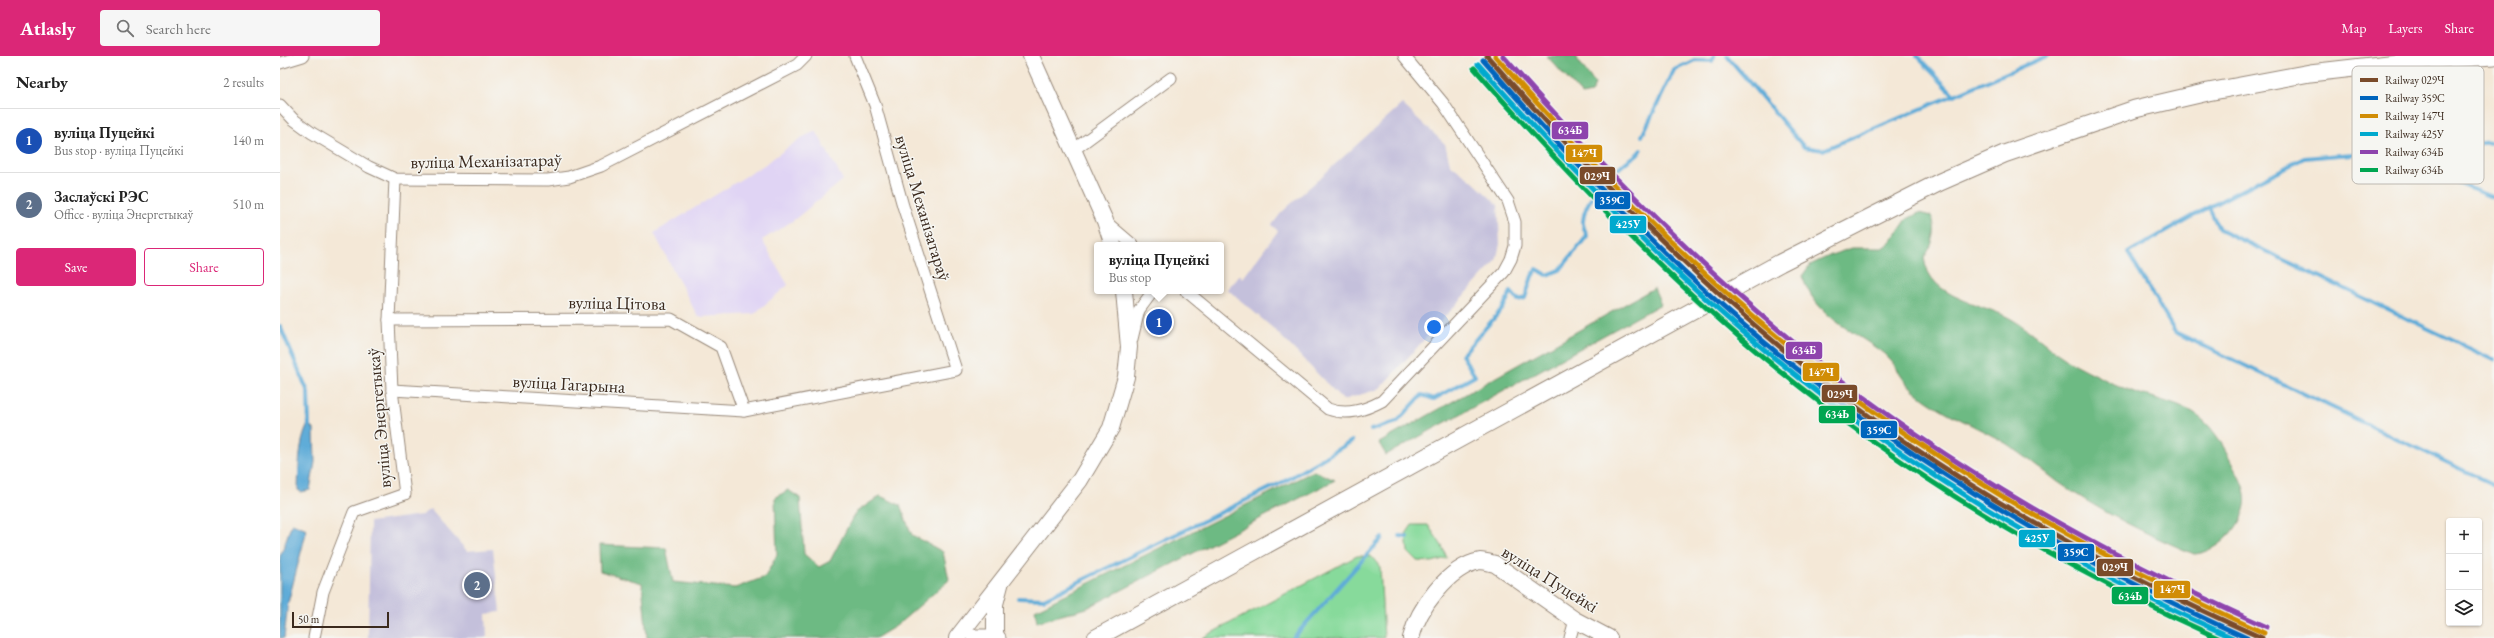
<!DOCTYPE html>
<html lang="en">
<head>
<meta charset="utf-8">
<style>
	:root { --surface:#fff; --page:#f6f6f6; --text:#222; --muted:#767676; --line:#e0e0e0; --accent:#db2777 }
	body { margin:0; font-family:"EB Garamond",serif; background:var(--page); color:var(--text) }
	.controls { position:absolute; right:12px; bottom:12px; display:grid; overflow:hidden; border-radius:4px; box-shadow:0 1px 3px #0004 }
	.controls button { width:36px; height:36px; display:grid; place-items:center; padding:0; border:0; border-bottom:1px solid var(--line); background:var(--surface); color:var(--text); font:20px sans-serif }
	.scale { position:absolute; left:12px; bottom:10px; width:97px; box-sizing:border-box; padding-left:4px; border:2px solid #3b2a1e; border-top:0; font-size:11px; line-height:14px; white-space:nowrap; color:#3b2a1e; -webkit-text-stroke:3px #f6f6f2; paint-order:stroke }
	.you { position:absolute; left:1154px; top:271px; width:14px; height:14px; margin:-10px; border:3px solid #fff; border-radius:50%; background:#1a73e8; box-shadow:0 0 0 6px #1a73e833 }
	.badge { display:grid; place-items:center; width:26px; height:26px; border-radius:50%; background:var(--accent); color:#fff; font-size:13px; font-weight:700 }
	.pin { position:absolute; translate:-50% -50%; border:2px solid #fff; box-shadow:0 1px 4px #0006 }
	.popup { position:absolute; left:814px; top:186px; width:130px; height:52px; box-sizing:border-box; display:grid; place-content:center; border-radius:4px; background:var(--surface); filter:drop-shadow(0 1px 3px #0005); font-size:13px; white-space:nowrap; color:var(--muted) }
	.popup b { font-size:15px; color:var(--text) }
	.popup::after { content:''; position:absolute; left:50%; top:100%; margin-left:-8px; border:8px solid transparent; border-top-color:var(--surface) }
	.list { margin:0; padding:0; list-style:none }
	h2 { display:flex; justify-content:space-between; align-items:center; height:52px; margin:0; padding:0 16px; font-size:17px }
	h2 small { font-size:13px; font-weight:400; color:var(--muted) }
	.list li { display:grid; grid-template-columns:26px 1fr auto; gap:12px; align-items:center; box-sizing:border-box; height:64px; padding:0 16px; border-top:1px solid var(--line) }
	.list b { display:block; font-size:15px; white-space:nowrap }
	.list p { margin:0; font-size:13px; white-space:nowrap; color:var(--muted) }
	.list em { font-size:13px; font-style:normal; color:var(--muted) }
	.actions { display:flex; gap:8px; padding:12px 16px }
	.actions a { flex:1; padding:9px 0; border:1px solid var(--accent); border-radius:4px; text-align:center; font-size:14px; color:var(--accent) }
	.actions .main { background:var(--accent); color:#fff }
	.icon { flex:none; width:22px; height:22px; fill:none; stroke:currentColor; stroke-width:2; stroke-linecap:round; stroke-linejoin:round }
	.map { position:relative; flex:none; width:2214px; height:582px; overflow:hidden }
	header { display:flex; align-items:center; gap:24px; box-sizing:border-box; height:56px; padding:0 20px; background:var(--accent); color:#fff }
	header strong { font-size:19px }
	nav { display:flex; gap:22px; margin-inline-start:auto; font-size:14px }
	.search { width:280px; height:36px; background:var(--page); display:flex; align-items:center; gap:10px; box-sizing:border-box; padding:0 14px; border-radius:4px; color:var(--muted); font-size:15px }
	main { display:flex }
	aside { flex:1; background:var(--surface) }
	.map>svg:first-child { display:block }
	.built { fill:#e0d4f4 }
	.industrial { fill:#c4c0db }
	.green { fill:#87da9b; stroke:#61825c }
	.forest { fill:#6dba83; stroke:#547250 }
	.water { fill:#5facd8; stroke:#4d6b7b }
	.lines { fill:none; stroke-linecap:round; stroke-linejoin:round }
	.stream { stroke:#5facd8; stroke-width:4 }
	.street-casing { stroke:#98897a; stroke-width:13 }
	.secondary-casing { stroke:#98897a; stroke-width:18 }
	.primary-casing { stroke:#98897a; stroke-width:19 }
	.street { stroke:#fff; stroke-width:11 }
	.secondary { stroke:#fff; stroke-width:16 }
	.primary { stroke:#fff; stroke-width:17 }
	.rail-1-casing { stroke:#f6f6f2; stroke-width:8 }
	.rail-2-casing { stroke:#f6f6f2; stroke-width:8 }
	.rail-3-casing { stroke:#f6f6f2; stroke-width:8 }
	.rail-4-casing { stroke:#f6f6f2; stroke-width:8 }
	.rail-5-casing { stroke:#f6f6f2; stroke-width:8 }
	.rail-6-casing { stroke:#f6f6f2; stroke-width:8 }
	.rail-1 { stroke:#7a4b2a; stroke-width:5 }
	.rail-2 { stroke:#0065bd; stroke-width:5 }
	.rail-3 { stroke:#d18d06; stroke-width:5 }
	.rail-4 { stroke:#00a9ce; stroke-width:5 }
	.rail-5 { stroke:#8e44ad; stroke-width:5 }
	.rail-6 { stroke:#00a651; stroke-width:5 }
	.labels { text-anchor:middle; stroke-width:3; stroke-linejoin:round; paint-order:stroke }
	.street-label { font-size:18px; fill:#3b2a1e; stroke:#f6f6f2 }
	.key { fill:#f6f6f2; stroke:#beb9b2; stroke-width:1 }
	.key-label { font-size:11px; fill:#3b2a1e }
	.line-badge { stroke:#f6f6f2; stroke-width:1.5 }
	.badge-label { font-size:11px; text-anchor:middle; font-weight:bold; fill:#fff }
</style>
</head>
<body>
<header>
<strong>Atlasly</strong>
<div class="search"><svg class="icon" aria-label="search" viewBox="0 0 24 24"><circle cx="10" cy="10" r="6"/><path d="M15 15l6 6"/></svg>Search here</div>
<nav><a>Map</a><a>Layers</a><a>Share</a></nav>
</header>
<main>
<aside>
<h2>Nearby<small>2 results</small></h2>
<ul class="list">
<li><span class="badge" style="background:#1a4fb4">1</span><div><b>вуліца Пуцейкі</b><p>Bus stop · вуліца Пуцейкі</p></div><em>140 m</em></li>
<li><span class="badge" style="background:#5c6f8a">2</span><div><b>Заслаўскі РЭС</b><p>Office · вуліца Энергетыкаў</p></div><em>510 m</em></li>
</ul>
<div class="actions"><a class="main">Save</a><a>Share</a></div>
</aside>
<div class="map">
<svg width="2214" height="582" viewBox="0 0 2214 582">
	<rect width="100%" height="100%" fill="#f6f6f2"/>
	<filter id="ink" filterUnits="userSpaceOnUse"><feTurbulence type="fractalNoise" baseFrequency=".025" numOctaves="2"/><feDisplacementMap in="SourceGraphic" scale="8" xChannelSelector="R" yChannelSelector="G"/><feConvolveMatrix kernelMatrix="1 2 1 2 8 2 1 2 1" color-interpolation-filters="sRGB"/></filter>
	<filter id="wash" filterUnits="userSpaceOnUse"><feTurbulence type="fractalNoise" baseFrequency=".012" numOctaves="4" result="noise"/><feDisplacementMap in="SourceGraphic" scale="16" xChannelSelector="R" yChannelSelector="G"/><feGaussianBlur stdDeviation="0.9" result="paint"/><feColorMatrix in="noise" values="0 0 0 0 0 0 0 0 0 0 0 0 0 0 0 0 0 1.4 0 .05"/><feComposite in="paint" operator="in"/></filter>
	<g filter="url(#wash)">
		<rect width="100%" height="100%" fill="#f4e8d7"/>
		<polygon class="built" points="536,75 563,124 514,164 482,184 508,229 474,258 418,261 374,177 484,109 521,82"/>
		<g class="industrial">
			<polygon points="1122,48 1165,88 1170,108 1191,124 1218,149 1220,188 1216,205 1099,333 1063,344 995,274 947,233 960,219 963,222 998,175 992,169 1001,157"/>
			<polygon points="150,453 187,495 213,493 220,556 206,558 207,581 203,582 88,582 90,466 142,459"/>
		</g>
		<g class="green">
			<polygon points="1132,469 1148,469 1162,490 1167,502 1152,506 1137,505 1128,496 1126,478"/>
			<polygon points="1077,500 1091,500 1100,511 1104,582 922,582"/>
		</g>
		<g class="forest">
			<polygon points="1267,0 1295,0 1315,28 1311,37 1302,39"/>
			<path d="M1639,157L1651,160C1658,175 1653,188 1644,202C1650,245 1703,246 1733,264C1755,277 1772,296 1794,308C1811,317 1829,326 1846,333C1871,343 1906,347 1926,367C1939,380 1947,397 1955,413C1966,434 1970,445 1959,466C1950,483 1932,497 1914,498C1868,479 1819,455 1778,426C1761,413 1745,400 1727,388C1697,370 1663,358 1636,336C1622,325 1617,308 1603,297C1572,273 1536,262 1522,220L1530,209L1551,199L1572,192H1602L1611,186L1627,163Z"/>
			<polygon points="1374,232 1381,248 1106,399 1099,387"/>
			<polygon points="1034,415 1055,424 807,552 757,566 755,554"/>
			<polygon points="508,434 520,442 524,498 539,511 550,505 575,457 600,440 620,449 632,479 663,496 669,524 616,570 596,582 367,582 362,527 320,515 319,489 386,492 393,526 455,532 485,521 497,499 495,442"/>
		</g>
		<g class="water">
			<path d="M28,368L34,373L35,406L30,434L21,436L18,434C19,411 18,389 28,368Z"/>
			<polygon points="12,467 27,473 8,547 4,582 0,582 0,501"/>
		</g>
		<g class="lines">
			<g class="stream">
				<polyline points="1447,0 1524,91 1543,94 1767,0"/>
				<polyline points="1637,0 1675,40"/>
				<polyline points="1362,80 1394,14 1415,4 1432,5 1434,0"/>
				<polyline points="2214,86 2024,102 1929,151 1848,197 1895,276 2214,429"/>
				<polyline points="2129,92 2152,117 2214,142"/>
				<polyline points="1929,151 1939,173 2214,304"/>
				<polyline points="0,270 28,336 29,372"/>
				<path d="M1091,374L1117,366L1142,339L1154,343L1195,320L1182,299L1223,252L1231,236L1238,244L1245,242L1252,220L1257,213L1267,219L1280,214L1307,180C1306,176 1302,170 1303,165C1304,142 1329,121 1345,107C1352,101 1355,102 1361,94"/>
				<polyline points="1120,480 1127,481"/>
				<polyline points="738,542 764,543 1005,425 1072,385"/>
				<polyline points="1013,582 1102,482"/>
			</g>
		</g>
	</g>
	<g filter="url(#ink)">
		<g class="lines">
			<defs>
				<g id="street">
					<polyline points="0,7 23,0"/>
					<polyline points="0,49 13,63 32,77 89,111 115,123 268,124 289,121 321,110 517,9 526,0"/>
					<polyline points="792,95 891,22"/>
					<polyline points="826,166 853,189"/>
					<path d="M906,235L1048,353C1067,360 1085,354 1102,345L1224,216L1231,203L1235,190V166L1228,145L1163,47L1124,0"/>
					<polyline points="109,264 391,263 441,291 464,355 676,314 623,150 595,49 575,0"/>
					<polyline points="852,283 859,254 873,235"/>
					<polyline points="112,334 464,355"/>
					<polyline points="34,582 43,536 74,456 125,438 112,334 109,264 115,123"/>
					<polyline points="1290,582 1295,564"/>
				</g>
				<g id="secondary">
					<polyline points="751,0 825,165 833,189"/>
					<polyline points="715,581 715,548 720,529"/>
					<polyline points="677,582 800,424 831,372 846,321 849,291 844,235"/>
					<path d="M1131,582C1138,553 1168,511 1200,505C1204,505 1211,507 1215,508L1295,564L1329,582"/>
				</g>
				<g id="primary">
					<polyline points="695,582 717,582"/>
					<polyline points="816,582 1500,207 1660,126 1724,98 1855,53 1928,36 2030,17 2135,5 2214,0"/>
				</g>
			</defs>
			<use href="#street" class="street-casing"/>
			<use href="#secondary" class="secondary-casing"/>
			<use href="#primary" class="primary-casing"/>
			<use href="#street" class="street"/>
			<use href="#secondary" class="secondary"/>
			<use href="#primary" class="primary"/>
			<defs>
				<path id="rail-1" d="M1207,0C1306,112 1410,219 1526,312C1665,424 1820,510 1982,582"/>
				<path id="rail-2" d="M1203,4C1285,97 1371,189 1465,270C1616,399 1787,501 1967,582"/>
				<path id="rail-3" d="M1215,0C1313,111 1416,218 1532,309C1671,419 1824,504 1984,577"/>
				<path id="rail-4" d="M1198,8C1281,102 1367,193 1461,274C1609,401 1776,503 1953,582"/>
				<path id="rail-5" d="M1223,0C1319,109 1421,213 1534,303C1672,414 1826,499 1987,571"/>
				<path id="rail-6" d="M1194,12C1276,106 1362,197 1457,279C1601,403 1765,504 1938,582"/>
			</defs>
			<use href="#rail-1" class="rail-1-casing"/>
			<use href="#rail-2" class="rail-2-casing"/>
			<use href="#rail-3" class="rail-3-casing"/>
			<use href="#rail-4" class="rail-4-casing"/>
			<use href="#rail-5" class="rail-5-casing"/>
			<use href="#rail-6" class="rail-6-casing"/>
			<use href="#rail-1" class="rail-1"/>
			<use href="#rail-2" class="rail-2"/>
			<use href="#rail-3" class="rail-3"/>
			<use href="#rail-4" class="rail-4"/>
			<use href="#rail-5" class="rail-5"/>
			<use href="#rail-6" class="rail-6"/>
		</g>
	</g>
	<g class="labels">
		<g class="street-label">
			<text transform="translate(206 105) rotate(-1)" y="6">вуліца Механізатараў</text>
			<text transform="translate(643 152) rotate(73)" y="6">вуліца Механізатараў</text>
			<text transform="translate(337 247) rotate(1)" y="6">вуліца Цітова</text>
			<text transform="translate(289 328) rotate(3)" y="6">вуліца Гагарына</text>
			<text transform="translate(99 362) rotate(-95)" y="6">вуліца Энергетыкаў</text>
			<text transform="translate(1270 523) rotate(32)" y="6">вуліца Пуцейкі</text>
		</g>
	</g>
	<rect x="2072" y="10" width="132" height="118" rx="6" class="key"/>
	<rect x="2080" y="22" width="18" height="4" fill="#7a4b2a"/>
	<rect x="2080" y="40" width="18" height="4" fill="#0065bd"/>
	<rect x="2080" y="58" width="18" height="4" fill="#d18d06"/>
	<rect x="2080" y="76" width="18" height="4" fill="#00a9ce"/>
	<rect x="2080" y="94" width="18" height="4" fill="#8e44ad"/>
	<rect x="2080" y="112" width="18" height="4" fill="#00a651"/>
	<g class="key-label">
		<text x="2105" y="28">Railway 029Ч</text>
		<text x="2105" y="46">Railway 359С</text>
		<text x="2105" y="64">Railway 147Ч</text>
		<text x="2105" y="82">Railway 425У</text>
		<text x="2105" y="100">Railway 634Б</text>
		<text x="2105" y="118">Railway 634Ь</text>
	</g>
	<g class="line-badge">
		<rect x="1271" y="65" width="38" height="19" rx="4" fill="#8e44ad"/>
		<rect x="1285" y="88" width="38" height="19" rx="4" fill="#d18d06"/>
		<rect x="1299" y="110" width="37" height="19" rx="4" fill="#7a4b2a"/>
		<rect x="1314" y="135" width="37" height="19" rx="4" fill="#0065bd"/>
		<rect x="1329" y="159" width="38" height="19" rx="4" fill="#00a9ce"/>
		<rect x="1505" y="285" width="38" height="19" rx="4" fill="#8e44ad"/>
		<rect x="1522" y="306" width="38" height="20" rx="4" fill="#d18d06"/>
		<rect x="1541" y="328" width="37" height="19" rx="4" fill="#7a4b2a"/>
		<rect x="1538" y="349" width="38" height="19" rx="4" fill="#00a651"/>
		<rect x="1580" y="364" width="38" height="19" rx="4" fill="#0065bd"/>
		<rect x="1738" y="473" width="38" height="19" rx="4" fill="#00a9ce"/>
		<rect x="1777" y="487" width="38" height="19" rx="4" fill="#0065bd"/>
		<rect x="1816" y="502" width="38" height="19" rx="4" fill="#7a4b2a"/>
		<rect x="1873" y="524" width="38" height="19" rx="4" fill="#d18d06"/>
		<rect x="1831" y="530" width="38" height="19" rx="4" fill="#00a651"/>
	</g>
	<g class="badge-label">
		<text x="1290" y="78">634Б</text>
		<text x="1304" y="101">147Ч</text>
		<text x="1317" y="124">029Ч</text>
		<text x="1332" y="148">359С</text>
		<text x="1348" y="172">425У</text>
		<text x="1524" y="298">634Б</text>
		<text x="1541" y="320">147Ч</text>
		<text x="1560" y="342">029Ч</text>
		<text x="1557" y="362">634Ь</text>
		<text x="1599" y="378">359С</text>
		<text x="1757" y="486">425У</text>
		<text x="1796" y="500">359С</text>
		<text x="1835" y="515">029Ч</text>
		<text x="1892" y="537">147Ч</text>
		<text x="1850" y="544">634Ь</text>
	</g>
</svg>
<div class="controls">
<button>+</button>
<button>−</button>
<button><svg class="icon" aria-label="layers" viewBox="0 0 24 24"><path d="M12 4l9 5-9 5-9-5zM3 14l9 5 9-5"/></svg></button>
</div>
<div class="scale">50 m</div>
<div class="you"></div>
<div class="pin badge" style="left:879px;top:266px;background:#1a4fb4">1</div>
<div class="popup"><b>вуліца Пуцейкі</b>Bus stop</div>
<div class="pin badge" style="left:197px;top:529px;background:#5c6f8a">2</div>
</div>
</main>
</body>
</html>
